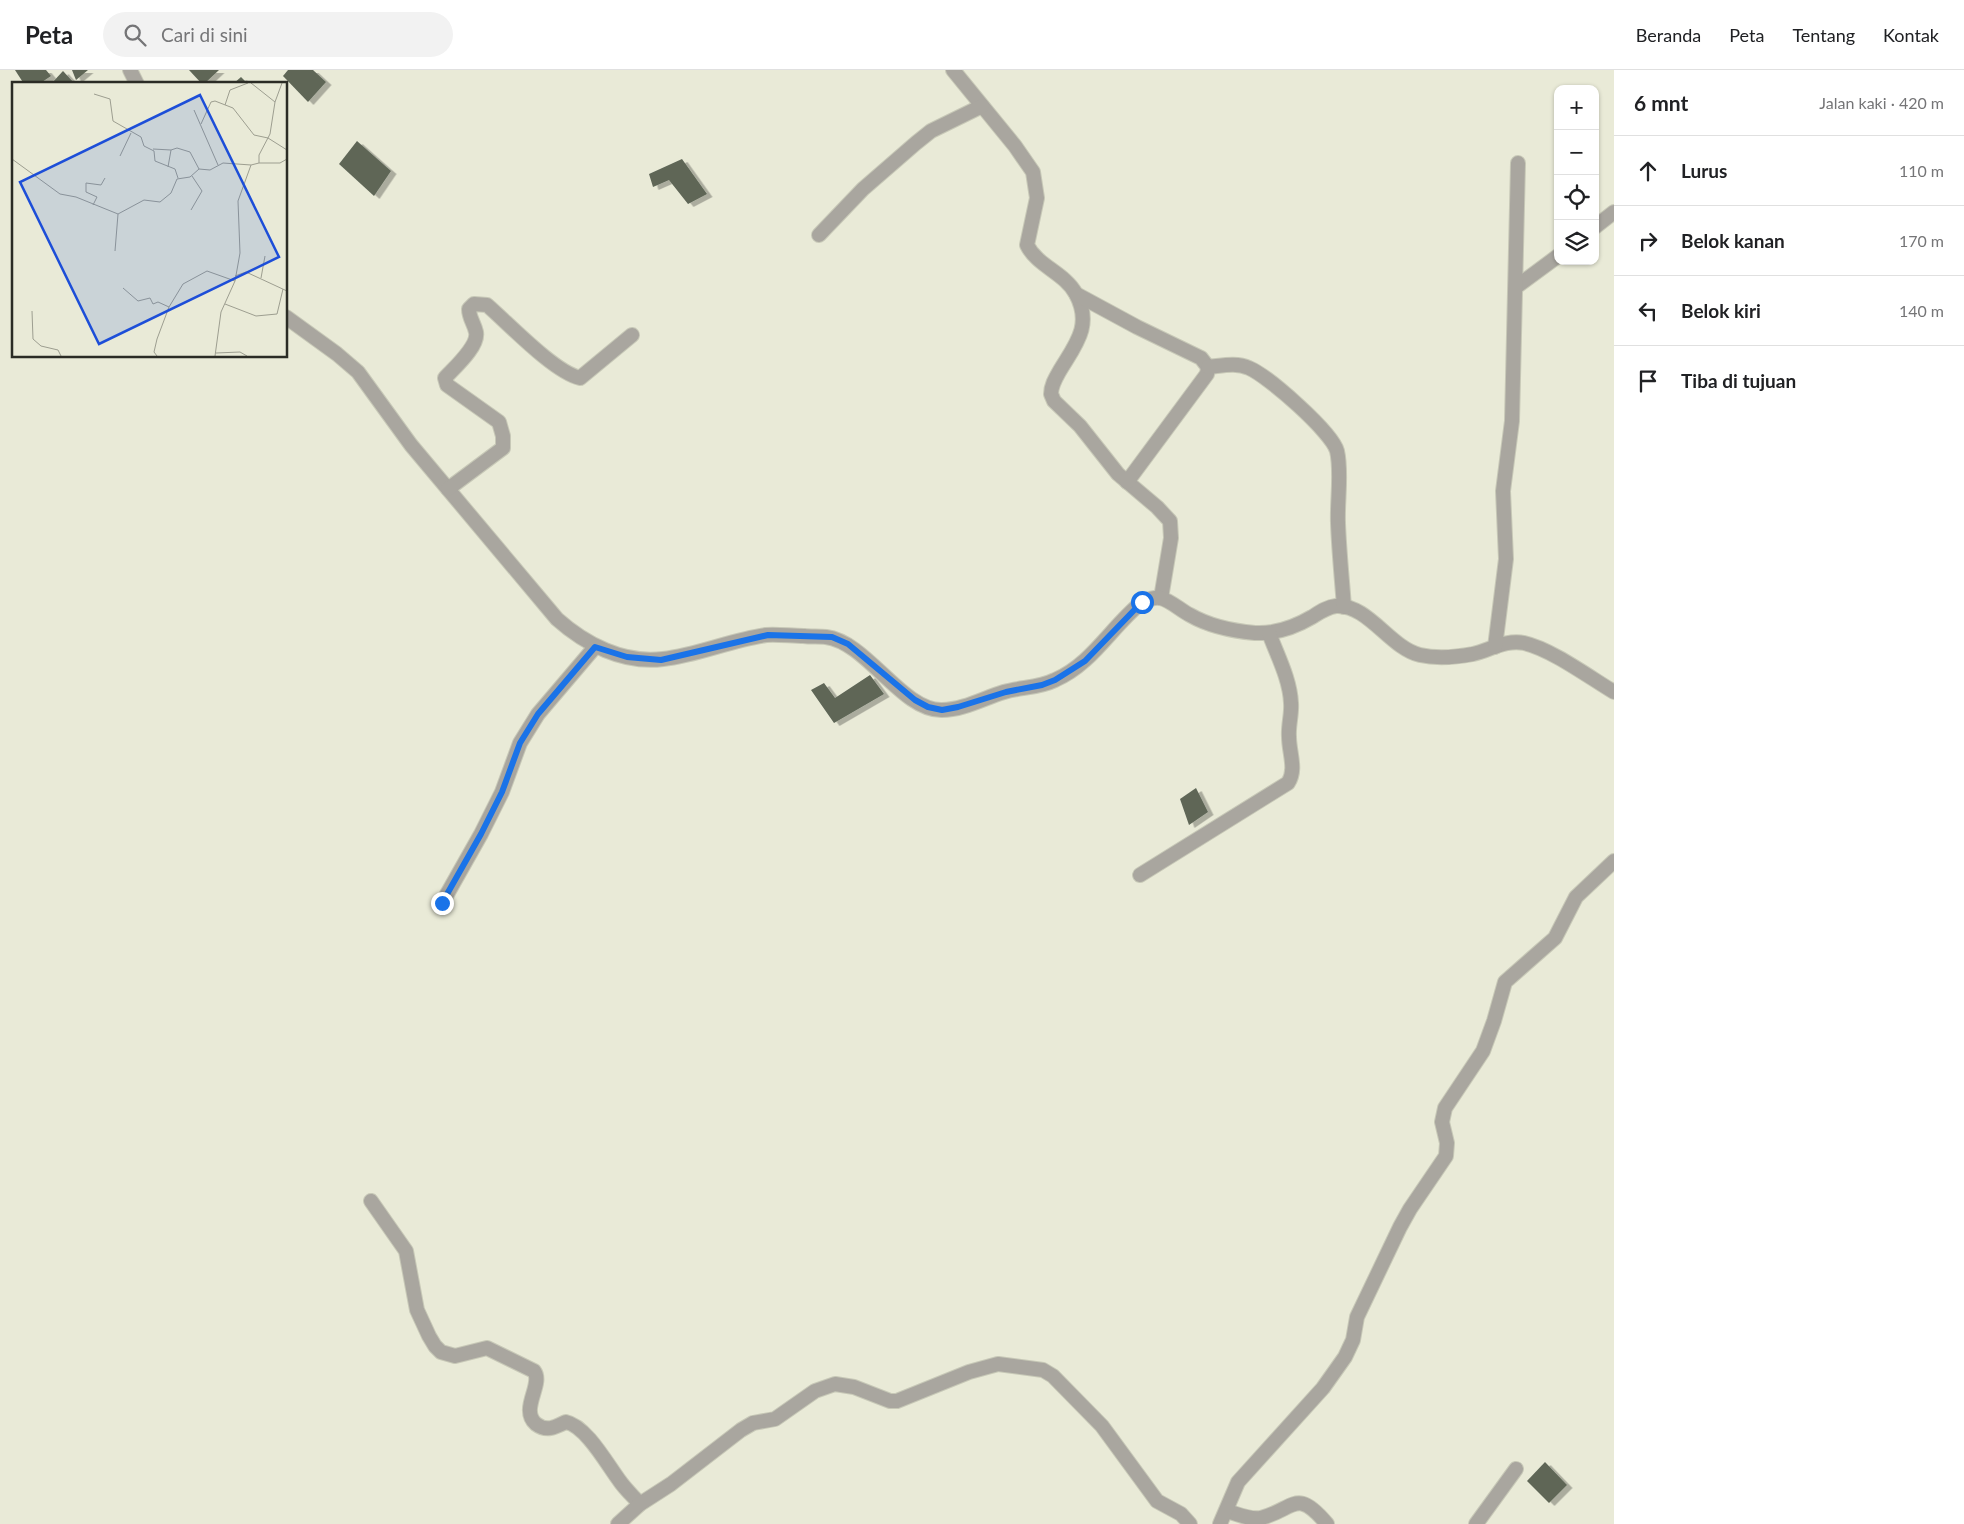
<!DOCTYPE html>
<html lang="id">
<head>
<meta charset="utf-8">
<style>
	:root { --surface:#fff; --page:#f2f2f2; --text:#202124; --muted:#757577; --line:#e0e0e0 }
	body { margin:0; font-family:Lato,sans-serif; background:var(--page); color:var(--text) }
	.controls { position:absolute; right:15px; top:15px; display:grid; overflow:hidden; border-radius:10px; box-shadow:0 1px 4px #0004 }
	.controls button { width:45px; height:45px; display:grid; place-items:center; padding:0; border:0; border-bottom:1px solid var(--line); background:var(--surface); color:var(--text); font:25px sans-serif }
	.stop { position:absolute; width:15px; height:15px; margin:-11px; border:4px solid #1a73e8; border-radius:50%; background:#fff }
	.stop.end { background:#1a73e8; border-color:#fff; box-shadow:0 1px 5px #0008 }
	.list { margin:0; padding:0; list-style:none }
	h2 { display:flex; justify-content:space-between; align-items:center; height:65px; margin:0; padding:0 20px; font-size:21px }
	h2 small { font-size:16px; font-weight:400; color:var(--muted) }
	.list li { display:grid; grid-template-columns:32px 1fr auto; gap:15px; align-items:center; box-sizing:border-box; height:70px; padding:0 20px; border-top:1px solid var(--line) }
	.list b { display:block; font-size:19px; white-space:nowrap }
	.list em { font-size:16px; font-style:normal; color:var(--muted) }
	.icon { flex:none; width:28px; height:28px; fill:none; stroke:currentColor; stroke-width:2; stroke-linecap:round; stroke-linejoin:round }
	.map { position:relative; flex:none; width:1614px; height:1454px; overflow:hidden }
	header { display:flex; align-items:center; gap:30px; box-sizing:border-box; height:70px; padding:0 25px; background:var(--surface); border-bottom:1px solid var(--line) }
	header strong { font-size:24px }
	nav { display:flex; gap:28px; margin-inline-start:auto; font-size:18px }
	.search { width:350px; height:45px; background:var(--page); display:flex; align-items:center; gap:12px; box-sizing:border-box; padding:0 18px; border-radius:28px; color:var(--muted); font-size:19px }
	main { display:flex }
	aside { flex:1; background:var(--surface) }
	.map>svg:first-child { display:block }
	.building { fill:#5e6657; filter:url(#shadow) }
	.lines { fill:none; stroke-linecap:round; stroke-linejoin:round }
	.minor-casing { stroke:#c7c8b7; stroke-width:16 }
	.minor { stroke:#a9a69f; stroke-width:14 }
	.route { stroke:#1a73e8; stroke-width:6 }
	.inset-road { fill:none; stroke:#9d9e90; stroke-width:1 }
	.view { fill:#1d4ed8; fill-opacity:0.15; stroke:#1d4ed8; stroke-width:2.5 }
	.inset-edge { fill:none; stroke:#2b2c25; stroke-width:2.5 }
</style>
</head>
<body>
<header>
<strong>Peta</strong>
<div class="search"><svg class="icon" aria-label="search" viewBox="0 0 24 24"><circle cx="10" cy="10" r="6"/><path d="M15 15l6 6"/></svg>Cari di sini</div>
<nav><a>Beranda</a><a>Peta</a><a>Tentang</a><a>Kontak</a></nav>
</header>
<main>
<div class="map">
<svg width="1614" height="1454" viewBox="0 0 1614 1454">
	<defs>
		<filter id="shadow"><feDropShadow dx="5.5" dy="3" stdDeviation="0" flood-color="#0004"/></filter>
	</defs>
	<rect width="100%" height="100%" fill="#e9ead7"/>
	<g class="building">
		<polygon points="15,0 46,0 51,6 39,14 24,14"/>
		<polygon points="72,0 88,0 76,10"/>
		<polygon points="189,0 219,0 204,14 202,14"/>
		<polygon points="288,0 313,0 326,12 308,32 283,6"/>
		<polygon points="63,1 75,14 51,14"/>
		<polygon points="241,7 248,14 233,14"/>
		<polygon points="357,71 391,101 374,126 339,94"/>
		<polygon points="682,89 707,124 688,134 669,110 653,117 649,104"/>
		<polygon points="870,605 884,624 834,653 811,620 824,613 835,628"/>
		<polygon points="1196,718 1208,742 1189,755 1180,729"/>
		<polygon points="1545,1392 1567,1415 1549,1433 1527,1411"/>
	</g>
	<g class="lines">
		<defs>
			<g id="minor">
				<polyline points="130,0 137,14"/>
				<path d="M953,0L1015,76L1033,102L1037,128L1027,175C1037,196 1065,203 1076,224C1093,256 1075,275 1059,302C1055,309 1051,316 1051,324L1054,331L1080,356L1118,404L1157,437L1170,451L1171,468L1161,528"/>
				<polyline points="1595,157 1614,142"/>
				<polyline points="819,165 863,119 916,73 931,61 982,36"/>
				<polyline points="1516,217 1558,186"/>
				<polyline points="1076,224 1137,257 1201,288 1208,297 1207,304 1127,412"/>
				<path d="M286,247L337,284L358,302L411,375L557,549C585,574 623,594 663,589C698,585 731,570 766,565C778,564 791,566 804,566C811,567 819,566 826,567C867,572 902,641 942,640C963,640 984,628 1004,622C1021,617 1039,618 1055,610C1092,594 1111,557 1142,532C1147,530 1154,527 1160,528C1170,530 1180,540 1190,545C1209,556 1233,561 1255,563C1276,564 1295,557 1312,547C1320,542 1327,537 1336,536C1368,534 1390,578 1420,585C1437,589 1457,587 1473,584C1490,580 1507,569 1524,573C1551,579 1589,607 1614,622"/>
				<path d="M1208,297C1221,296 1236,292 1249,298C1268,306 1332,362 1337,381C1342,402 1337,431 1338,453C1339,481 1342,509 1344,537"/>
				<path d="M448,419L503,378V366L499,352L447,315L445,308C455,297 479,276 476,262C474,253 469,248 469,239L474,234L487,235C509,254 554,302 580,308L632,265"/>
				<polyline points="1495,577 1506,489 1503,421 1512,351 1518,93"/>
				<path d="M1140,805L1288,713C1297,699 1289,683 1289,667C1288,656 1292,644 1291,633C1290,609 1277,585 1269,563"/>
				<polyline points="442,833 481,764 502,722 520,673 538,644 595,577"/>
				<path d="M371,1131L406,1181L417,1240L429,1266L435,1276L441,1282L455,1286L487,1278L534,1301C544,1314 519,1339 536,1354C540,1357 546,1359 551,1358C556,1357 561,1354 566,1352C586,1356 607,1394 619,1410C625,1419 633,1426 640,1434"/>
				<path d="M1227,1441C1237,1444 1250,1450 1261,1448C1295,1439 1296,1417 1327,1454"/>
				<polyline points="618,1454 640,1434 671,1414 741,1360 753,1353 775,1349 815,1321 835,1314 854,1317 890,1331 897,1331 969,1302 998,1294 1043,1300 1053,1306 1102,1356 1157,1431 1181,1444 1190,1454"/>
				<polyline points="1220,1454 1238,1412 1323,1318 1345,1287 1353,1270 1357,1247 1400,1157 1410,1139 1446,1086 1447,1073 1442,1052 1445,1038 1483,981 1494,951 1505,912 1555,868 1576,827 1614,791"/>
				<polyline points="1476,1454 1516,1399"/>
			</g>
		</defs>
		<use href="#minor" class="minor-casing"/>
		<use href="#minor" class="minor"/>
	</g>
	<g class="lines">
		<polyline class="route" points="442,833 481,764 502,722 520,673 538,644 595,577 627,587 661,590 768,565 832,567 848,574 915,630 928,637 942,640 958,637 1006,622 1042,615 1055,610 1085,591 1142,532"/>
	</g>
	<g transform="translate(12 12)">
		<rect width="275" height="275" fill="#e9ead7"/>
		<path class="inset-road" d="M239,1L263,20M82,12L98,17L101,39L129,55L132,64L142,69L143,79L163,87L166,96M213,23L218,8L236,1M182,28L206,83M189,42L199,20L203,19L221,26L242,53L256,56L275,68M141,67L159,68L156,85M159,68L165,66L178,70L187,87M108,74L119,51M0,77L48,112L64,115L106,132L132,118L148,120L159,111L165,97L178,95L187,87L198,88L211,81L239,83M247,81H268L275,77M81,123L85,115L74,110V101L89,103L93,96M179,128L190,109L180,94M103,169L106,132M223,194L234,190L275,209M249,196L253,174M111,206L126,219L138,216L141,222L146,220L157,225M213,222L244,234L265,232L271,207M20,229L21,257L29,264L46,268L49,274M204,271L228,270L235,274M145,274L142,270L145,257L157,225L171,202L195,189L223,199M203,274L209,230L223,199L228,171L226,119L239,83L247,81V73L258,52L263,20L270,1"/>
		<path class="view" d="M188,13L267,175L87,262L8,100Z"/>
		<rect width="275" height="275" class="inset-edge"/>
	</g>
</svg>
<div class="controls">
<button>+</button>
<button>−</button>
<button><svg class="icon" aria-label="locate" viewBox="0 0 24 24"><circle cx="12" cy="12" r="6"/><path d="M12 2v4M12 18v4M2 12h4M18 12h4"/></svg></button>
<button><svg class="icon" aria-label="layers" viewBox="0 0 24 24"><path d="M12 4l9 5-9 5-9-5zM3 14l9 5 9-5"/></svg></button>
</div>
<div class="stop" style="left:1142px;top:532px"></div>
<div class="stop end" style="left:442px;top:833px"></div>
</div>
<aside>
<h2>6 mnt<small>Jalan kaki · 420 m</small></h2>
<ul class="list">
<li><svg class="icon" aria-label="ahead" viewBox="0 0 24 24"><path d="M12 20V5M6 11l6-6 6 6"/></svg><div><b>Lurus</b></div><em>110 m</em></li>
<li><svg class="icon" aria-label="right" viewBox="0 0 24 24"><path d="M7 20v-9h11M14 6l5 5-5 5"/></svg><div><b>Belok kanan</b></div><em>170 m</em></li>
<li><svg class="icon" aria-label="left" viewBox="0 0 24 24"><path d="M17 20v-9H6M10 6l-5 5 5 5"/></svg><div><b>Belok kiri</b></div><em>140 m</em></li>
<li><svg class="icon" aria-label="arrive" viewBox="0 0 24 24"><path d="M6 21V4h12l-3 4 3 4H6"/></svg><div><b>Tiba di tujuan</b></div></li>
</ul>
</aside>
</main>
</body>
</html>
